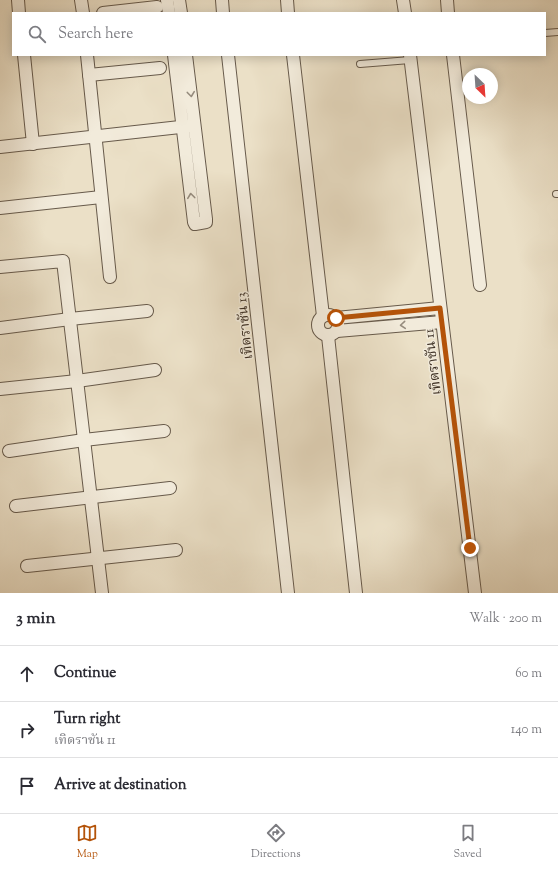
<!DOCTYPE html>
<html lang="en">
<head>
<meta charset="utf-8">
<style>
	:root { --surface:#fff; --page:#f2f2f3; --text:#2b2b33; --muted:#7c7c81; --line:#e1e1e2; --accent:#b45309 }
	body { margin:0; font-family:"Sorts Mill Goudy","Noto Serif Thai",serif; background:var(--page); color:var(--text) }
	.compass { position:absolute; left:462px; top:68px; width:36px; height:36px; border-radius:50%; background:var(--surface); box-shadow:0 2px 10px #0003; rotate:155deg }
	.stop { position:absolute; width:12px; height:12px; margin:-9px; border:3px solid #b45309; border-radius:50%; background:#fff }
	.stop.end { background:#b45309; border-color:#fff; box-shadow:0 1px 4px #0008 }
	.list { margin:0; padding:0; list-style:none }
	h2 { display:flex; justify-content:space-between; align-items:center; height:52px; margin:0; padding:0 16px; font-size:17px }
	h2 small { font-size:13px; font-weight:400; color:var(--muted) }
	.list li { display:grid; grid-template-columns:26px 1fr auto; gap:12px; align-items:center; box-sizing:border-box; height:56px; padding:0 16px; border-top:1px solid var(--line) }
	.list b { display:block; font-size:15px; white-space:nowrap }
	.list p { margin:0; font-size:13px; white-space:nowrap; color:var(--muted) }
	.list em { font-size:13px; font-style:normal; color:var(--muted) }
	.icon { flex:none; width:22px; height:22px; fill:none; stroke:currentColor; stroke-width:2; stroke-linecap:round; stroke-linejoin:round }
	.map { position:relative; flex:none; width:558px; height:593px; overflow:hidden }
	.search { position:absolute; background:var(--surface); box-shadow:0 2px 10px #0003; left:12px; right:12px; top:12px; height:44px; display:flex; align-items:center; gap:10px; box-sizing:border-box; padding:0 14px; border-radius:0px; color:var(--muted); font-size:15px }
	.sheet { height:220px; background:var(--surface) }
	nav { display:flex; justify-content:space-around; align-items:center; box-sizing:border-box; height:56px; border-top:1px solid var(--line); background:var(--surface); font-size:11px; color:var(--muted) }
	nav a { display:grid; justify-items:center; gap:2px }
	nav .on { color:var(--accent) }
	.map>svg:first-child { display:block }
	.lines { fill:none; stroke-linecap:round; stroke-linejoin:round }
	.lane-casing { stroke:#675a4b; stroke-width:8 }
	.street-casing { stroke:#675a4b; stroke-width:14 }
	.lane { stroke:#f2ebdb; stroke-width:6 }
	.street { stroke:#f2ebdb; stroke-width:12 }
	.oneway { stroke:#968c7e }
	.route { stroke:#b45309; stroke-width:5 }
	.labels { text-anchor:middle; stroke-width:3; stroke-linejoin:round; paint-order:stroke }
	.street-label { font-size:14px; fill:#3b2e22; stroke:#f2ebdb }
</style>
</head>
<body>
<div class="map">
<svg width="558" height="593" viewBox="0 0 558 593">
	<rect width="100%" height="100%" fill="#ebe0c7"/>
	<filter id="stains"><feTurbulence type="fractalNoise" baseFrequency=".005" numOctaves="4"/><feColorMatrix values="0 0 0 0 .2 0 0 0 0 .09 0 0 0 0 .02 0 0 0 .5 -.17"/></filter>
	<radialGradient id="worn" r=".72"><stop offset=".6" stop-color="#630" stop-opacity="0"/><stop offset="1" stop-color="#630" stop-opacity=".3"/></radialGradient>
	<g class="lines">
		<defs>
			<g id="lane">
				<polyline points="545,33 558,32"/>
				<polyline points="360,64 410,60"/>
				<polyline points="556,194 558,194"/>
			</g>
			<g id="street">
				<polyline points="18,0 19,13"/>
				<polyline points="81,0 83,13"/>
				<polyline points="167,0 169,13"/>
				<polyline points="179,0 181,13"/>
				<polyline points="222,0 223,13"/>
				<polyline points="287,0 288,13"/>
				<polyline points="403,0 405,13"/>
				<polyline points="447,0 448,13"/>
				<polyline points="103,13 157,7"/>
				<polyline points="24,55 33,144"/>
				<polyline points="87,55 110,277"/>
				<polyline points="174,55 194,222 195,224 206,222 206,219 186,55"/>
				<polyline points="228,55 288,593"/>
				<polyline points="293,55 323,316"/>
				<polyline points="410,55 475,593"/>
				<polyline points="453,55 480,285"/>
				<polyline points="89,75 160,68"/>
				<polyline points="0,147 189,126"/>
				<polyline points="0,208 101,197"/>
				<polyline points="0,267 63,261 102,593"/>
				<circle cx="328" cy="325" r="10"/>
				<polyline points="336,318 440,308"/>
				<polyline points="0,328 70,319 147,311"/>
				<polyline points="337,331 442,322"/>
				<polyline points="328,336 356,593"/>
				<polyline points="0,389 77,381 155,370"/>
				<polyline points="9,451 84,440 164,431"/>
				<polyline points="16,506 170,488"/>
				<polyline points="27,566 176,550"/>
			</g>
		</defs>
		<use href="#lane" class="lane-casing"/>
		<use href="#street" class="street-casing"/>
		<use href="#lane" class="lane"/>
		<use href="#street" class="street"/>
	</g>
	<defs><path id="oneway-chevron" d="M-2-3.5L2.5 0L-2 3.5" fill="none" stroke-width="1.6" stroke-linecap="round" stroke-linejoin="round"/></defs>
	<g class="oneway">
		<use href="#oneway-chevron" transform="translate(191 94) rotate(83)"/>
		<use href="#oneway-chevron" transform="translate(191 196) rotate(-97)"/>
		<use href="#oneway-chevron" transform="translate(403 325) rotate(175)"/>
	</g>
	<g class="lines">
		<polyline class="route" points="336,318 440,308 470,548"/>
	</g>
	<g class="labels">
		<g class="street-label">
			<text transform="translate(244 326) rotate(-96)" y="5">เทิดราชัน 13</text>
			<text transform="translate(432 362) rotate(-97)" y="5">เทิดราชัน 11</text>
		</g>
	</g>
	<rect width="100%" height="100%" filter="url(#stains)"/>
	<rect width="100%" height="100%" fill="url(#worn)"/>
</svg>
<svg class="compass" viewBox="-18 -18 36 36"><path d="M0-13l5 13h-10z" fill="#e53935"/><path d="M0 13l5-13h-10z" fill="#7c7c81"/></svg>
<div class="stop" style="left:336px;top:318px"></div>
<div class="stop end" style="left:470px;top:548px"></div>
<div class="search"><svg class="icon" aria-label="search" viewBox="0 0 24 24"><circle cx="10" cy="10" r="6"/><path d="M15 15l6 6"/></svg>Search here</div>
</div>
<section class="sheet">
<h2>3 min<small>Walk · 200 m</small></h2>
<ul class="list">
<li><svg class="icon" aria-label="ahead" viewBox="0 0 24 24"><path d="M12 20V5M6 11l6-6 6 6"/></svg><div><b>Continue</b></div><em>60 m</em></li>
<li><svg class="icon" aria-label="right" viewBox="0 0 24 24"><path d="M7 20v-9h11M14 6l5 5-5 5"/></svg><div><b>Turn right</b><p>เทิดราชัน 11</p></div><em>140 m</em></li>
<li><svg class="icon" aria-label="arrive" viewBox="0 0 24 24"><path d="M6 21V4h12l-3 4 3 4H6"/></svg><div><b>Arrive at destination</b></div></li>
</ul>
</section>
<nav>
<a class="on"><svg class="icon" aria-label="map" viewBox="0 0 24 24"><path d="M3 6l6-2 6 2 6-2v14l-6 2-6-2-6 2zM9 4v14M15 6v14"/></svg>Map</a>
<a><svg class="icon" aria-label="directions" viewBox="0 0 24 24"><path d="M12 3l9 9-9 9-9-9zM9 14v-3h6M13 9l2 2-2 2"/></svg>Directions</a>
<a><svg class="icon" aria-label="saved" viewBox="0 0 24 24"><path d="M7 4h10v16l-5-4-5 4z"/></svg>Saved</a>
</nav>
</body>
</html>
